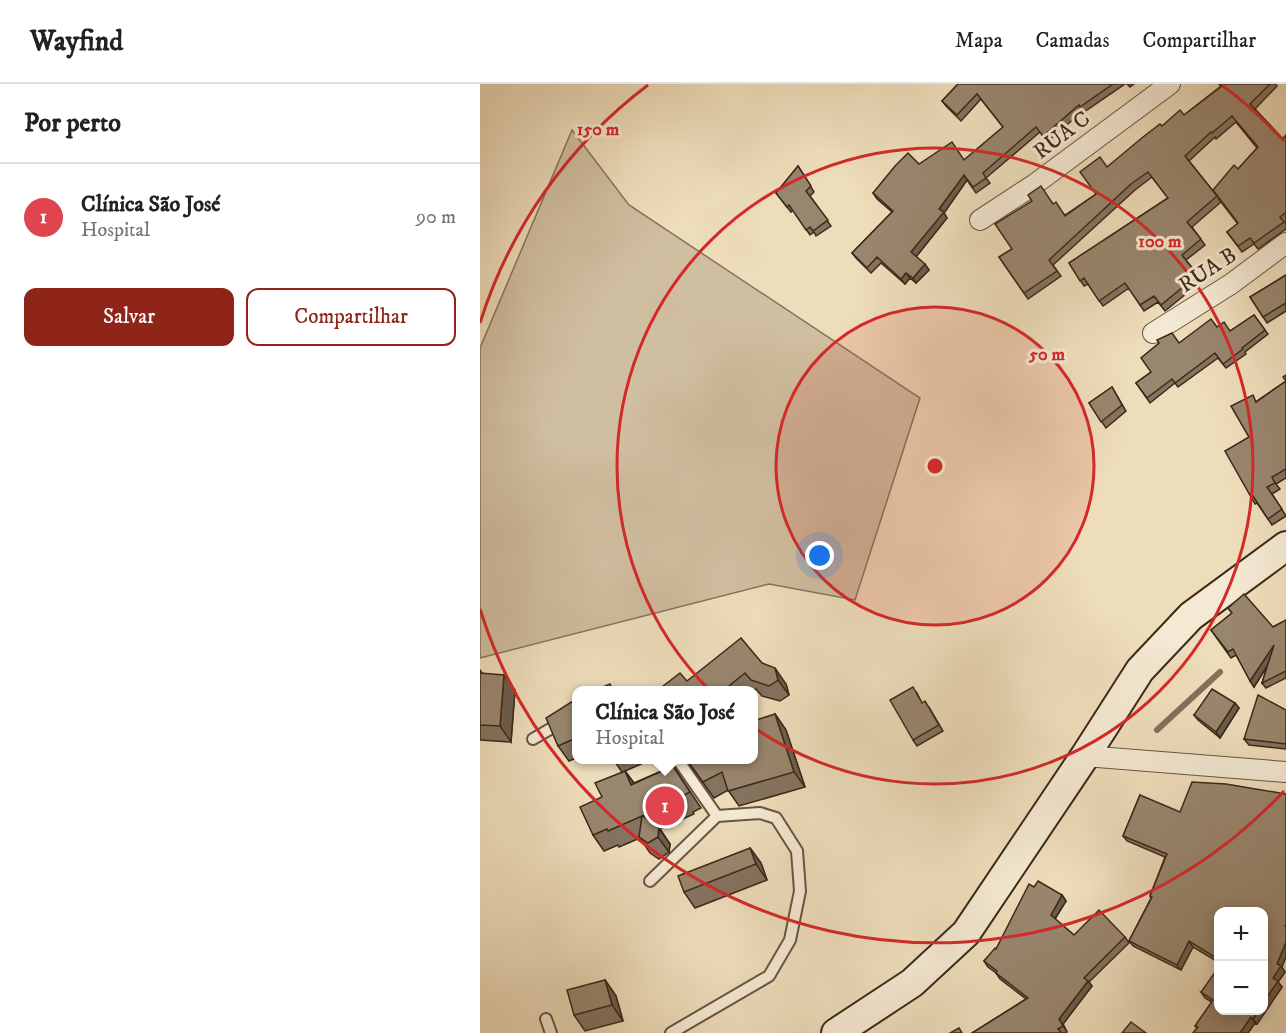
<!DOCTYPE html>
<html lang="pt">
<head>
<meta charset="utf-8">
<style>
	:root { --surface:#fff; --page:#f2f2f2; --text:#222; --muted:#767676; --line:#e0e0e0; --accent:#8f2418 }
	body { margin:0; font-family:"IM FELL DW Pica",serif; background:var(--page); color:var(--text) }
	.controls { position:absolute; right:18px; bottom:18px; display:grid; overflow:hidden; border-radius:12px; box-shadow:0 3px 15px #0003 }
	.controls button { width:54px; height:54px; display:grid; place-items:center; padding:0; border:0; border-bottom:2px solid var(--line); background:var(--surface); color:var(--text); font:30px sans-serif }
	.you { position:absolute; left:340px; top:472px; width:21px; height:21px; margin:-15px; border:4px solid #fff; border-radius:50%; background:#1a73e8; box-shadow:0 0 0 9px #1a73e833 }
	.badge { display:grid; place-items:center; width:39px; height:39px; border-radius:50%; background:var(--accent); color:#fff; font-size:20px; font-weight:700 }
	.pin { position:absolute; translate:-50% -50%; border:3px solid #fff; box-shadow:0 2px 6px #0006 }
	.popup { position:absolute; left:92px; top:602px; width:186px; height:78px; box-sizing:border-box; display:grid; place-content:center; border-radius:12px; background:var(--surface); filter:drop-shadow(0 2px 4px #0005); font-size:20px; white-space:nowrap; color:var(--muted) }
	.popup b { font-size:22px; color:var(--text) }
	.popup::after { content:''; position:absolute; left:50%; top:100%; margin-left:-12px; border:12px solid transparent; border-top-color:var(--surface) }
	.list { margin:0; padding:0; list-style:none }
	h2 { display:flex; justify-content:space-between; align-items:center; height:78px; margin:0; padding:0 24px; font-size:26px }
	h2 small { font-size:20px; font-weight:400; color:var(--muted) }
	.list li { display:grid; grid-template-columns:39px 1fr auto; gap:18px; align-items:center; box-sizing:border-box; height:108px; padding:0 24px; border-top:2px solid var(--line) }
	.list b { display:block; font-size:22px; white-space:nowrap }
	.list p { margin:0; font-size:20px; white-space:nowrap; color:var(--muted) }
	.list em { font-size:20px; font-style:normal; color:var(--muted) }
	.actions { display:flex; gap:12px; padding:18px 24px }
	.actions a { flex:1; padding:14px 0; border:2px solid var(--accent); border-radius:12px; text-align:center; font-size:21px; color:var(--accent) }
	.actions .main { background:var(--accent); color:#fff }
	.map { position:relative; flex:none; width:806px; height:949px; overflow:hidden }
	header { display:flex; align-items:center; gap:36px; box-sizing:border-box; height:84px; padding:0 30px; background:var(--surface); border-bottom:2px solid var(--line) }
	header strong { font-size:28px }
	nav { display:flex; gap:33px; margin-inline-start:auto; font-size:21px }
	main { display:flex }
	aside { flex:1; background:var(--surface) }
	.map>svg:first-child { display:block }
	.green { fill:#d0bea0; stroke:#86735d; stroke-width:1.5 }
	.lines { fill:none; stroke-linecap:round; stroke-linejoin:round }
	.stream { stroke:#836f5a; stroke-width:6 }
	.lane-casing { stroke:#695542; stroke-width:14 }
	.street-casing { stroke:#695542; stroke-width:22 }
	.secondary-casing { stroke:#3d281a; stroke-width:32 }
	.lane { stroke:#f4e9d3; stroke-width:10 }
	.street { stroke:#f4e9d3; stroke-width:20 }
	.secondary { stroke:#f4e9d3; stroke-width:28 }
	.wall { fill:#84735f; stroke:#3d281a; stroke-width:1.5; fill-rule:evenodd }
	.shaded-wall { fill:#6b5e4d; stroke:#3d281a; stroke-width:1.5 }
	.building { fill:#99866e; stroke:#3d281a; stroke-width:1.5 }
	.ring { fill:none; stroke:#d62828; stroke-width:3 }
	.labels { text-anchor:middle; stroke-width:6; stroke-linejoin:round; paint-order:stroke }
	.street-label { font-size:22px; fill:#3d281a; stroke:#f4e9d3 }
	.centre { fill:#d62828; stroke:#f4e9d3; stroke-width:3 }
	.ring-label { font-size:18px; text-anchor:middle; font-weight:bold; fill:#d62828; stroke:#f4e9d3; stroke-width:6; stroke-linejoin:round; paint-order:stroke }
</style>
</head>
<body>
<header>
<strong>Wayfind</strong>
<nav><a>Mapa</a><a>Camadas</a><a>Compartilhar</a></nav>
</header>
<main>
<aside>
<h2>Por perto<small></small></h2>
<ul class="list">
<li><span class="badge" style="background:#e0444e">1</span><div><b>Clínica São José</b><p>Hospital</p></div><em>90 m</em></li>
</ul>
<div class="actions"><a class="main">Salvar</a><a>Compartilhar</a></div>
</aside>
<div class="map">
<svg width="806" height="949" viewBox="0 0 806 949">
	<rect width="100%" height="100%" fill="#edb"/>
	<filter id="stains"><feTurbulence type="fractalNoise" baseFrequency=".00333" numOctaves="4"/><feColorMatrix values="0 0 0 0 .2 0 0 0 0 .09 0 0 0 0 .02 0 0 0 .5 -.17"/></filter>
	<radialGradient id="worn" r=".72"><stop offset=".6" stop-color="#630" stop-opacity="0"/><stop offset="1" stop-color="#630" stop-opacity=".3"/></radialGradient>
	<polygon class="green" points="92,46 149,121 440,314 375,516 289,500 0,574 0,264"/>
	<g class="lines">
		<polyline class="stream" points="677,646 740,588"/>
		<defs>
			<g id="lane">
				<polyline points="53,655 96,630"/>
				<polyline points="198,676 237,732"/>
				<polyline points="170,797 237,732 280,729 296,734 317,767 320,807 310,856 289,892 191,949"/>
				<polyline points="66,935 71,949"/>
			</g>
			<g id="street">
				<polyline points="500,136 555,100 690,0"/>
				<polyline points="673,249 751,200 806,159"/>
				<polyline points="605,672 806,688"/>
			</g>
			<polyline id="secondary" points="356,949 432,899 486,849 605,672 660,586 711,532 806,462"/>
		</defs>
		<use href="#lane" class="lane-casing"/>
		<use href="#street" class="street-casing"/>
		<use href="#secondary" class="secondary-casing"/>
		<use href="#lane" class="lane"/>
		<use href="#street" class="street"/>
		<use href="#secondary" class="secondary"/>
	</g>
	<g class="wall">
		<polygon points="478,0 645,0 604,28 603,27 567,58 560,48 506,94 510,99 496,109 487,96 464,129 467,134 436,173 449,186 436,199 430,194 425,200 401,179 391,189 376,174 372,169 412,128 397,115 393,109 439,80 484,76 523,43 501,15 481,37 466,22 462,17"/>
		<polygon points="647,0 654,0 650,3"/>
		<path d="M739,0H796L797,2L775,25L803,55L806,51V137L805,138L806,140V145L778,165L774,160L762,168L747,148L758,140L738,114L741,118L712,143L725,161L706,176L720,194L718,200L685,227L678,218L664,227L649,204L623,222L608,200L604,202L589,179L688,114L672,93L655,106L573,181L581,192L548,215L519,173L532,165L573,120L585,131L616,110L627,83L682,42L704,31L741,2ZM756,38L777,64L758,85L736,111L709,77L735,53L736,55Z"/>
		<polygon points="318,82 334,108 330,112 351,142 336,152 334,148 330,151 313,126 311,128 296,109"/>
		<polygon points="806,191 806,227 787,239 770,213"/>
		<polygon points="774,231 788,250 765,268 766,270 746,284 738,274 698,303 695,299 670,319 656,299 671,288 699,259 737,243 750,247"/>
		<polygon points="806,291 806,394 796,400 800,405 792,410 806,432 792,441 777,419 775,420 771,413 769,353 777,317 806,297"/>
		<polygon points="632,303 646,327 626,344 609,319"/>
		<polygon points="748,524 793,543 806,536 806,594 786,604 782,599 787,582 774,603 756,571 751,574 731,546 752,529"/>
		<polygon points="282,579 306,600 309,611 300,617 282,612 276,605 273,607 178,606 207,597"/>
		<polygon points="0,586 2,589 35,606 31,658 0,656"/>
		<polygon points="437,609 442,619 449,623 463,647 437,662 433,656"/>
		<polygon points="96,615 96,674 89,677 78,662"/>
		<polygon points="755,619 759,624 740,654 718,636 714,631"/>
		<polygon points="806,626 806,665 769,661 764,655"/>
		<polygon points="295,630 306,646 325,703 259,722 248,706 234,714 207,676 273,675"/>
		<polygon points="133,675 167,675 168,677 145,687 154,699 193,682 221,724 213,728 214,730 180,745 190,760 189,768 179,775 170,769 160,754 139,763 138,761 124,767 113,751 122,713 142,688"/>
		<polygon points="660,711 805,888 798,898 802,903 777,940 775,939 768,949 713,949 717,944 715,942 732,918 725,914 721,908 783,927 738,828 738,878 713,863 701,886 653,862 649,857 671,814 670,812 685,773 647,757 643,752"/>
		<polygon points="270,764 281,779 287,796 215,824 204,808"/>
		<polygon points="554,803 582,811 586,817 575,835 594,851 645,853 649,859 609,898 612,902 583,940 587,948 585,949 492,949 546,915 520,895 516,889 508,883 504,877 516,865"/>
		<polygon points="125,896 136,912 143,937 105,947 94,931"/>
	</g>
	<g class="shaded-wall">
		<polygon points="484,91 487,96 464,129 467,134 435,174 431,168 459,125"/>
		<polygon points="445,180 449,186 436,199 433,194"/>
		<polygon points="426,189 430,194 425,200 421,195"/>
		<polygon points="716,189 720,194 718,200 714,194"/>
		<polygon points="794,561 797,566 774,603 770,597"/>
		<polygon points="295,584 306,600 309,611 298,596"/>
		<polygon points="24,591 35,606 31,658 20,642"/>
		<polygon points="755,619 759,624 740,654 736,648"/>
		<polygon points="295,630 306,646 325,703 314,688"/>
		<polygon points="145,687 156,702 151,701"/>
		<polygon points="179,744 190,760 189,768 178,753"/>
		<polygon points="270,764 281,779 287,796 276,780"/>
		<polygon points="582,811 586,817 574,836 571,831"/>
		<polygon points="709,857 713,863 701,886 697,881"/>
		<polygon points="806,858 806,873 802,883 805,888 798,898 802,903 777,940 773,935 778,927 783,927 783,919 793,894 797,880"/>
		<polygon points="125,896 136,912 143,937 132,921"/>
		<polygon points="608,897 612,902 583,940 587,948 579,935"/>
		<polygon points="771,933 775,939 768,949 760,949"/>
	</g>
	<g class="building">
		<polygon points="478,0 633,0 600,23 599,21 563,52 556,43 503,89 506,94 493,103 484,91 459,125 464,128 431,168 445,180 433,194 426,189 421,195 397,173 387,184 372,169 413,127 393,109 415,82 428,69 439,80 472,58 484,76 523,43 497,10 477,31 462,17"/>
		<polygon points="740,0 790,0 770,20 803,55 806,51 806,128 800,133 804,138 774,159 770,154 758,162 747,148 758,139 733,106 754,81 758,85 778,63 752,32 732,49 731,48 705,72 737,112 707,138 721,155 702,171 716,189 714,194 681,221 674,212 660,221 645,199 619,217 604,194 600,197 589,179 688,114 668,88 651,100 569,176 577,187 544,209 519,173 532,165 515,140 552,117 548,111 561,102 573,120 576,118 585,132 616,110 600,88 620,73 627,83 663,53 680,40 682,42 700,26 704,31 742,2"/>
		<polygon points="318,82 331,102 326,107 348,136 333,147 330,143 326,146 309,121 307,123 296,109"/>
		<polygon points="806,191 806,219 783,233 770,213"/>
		<polygon points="774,231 785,246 762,264 763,265 743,280 735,269 695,299 692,295 667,314 656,299 671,288 661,274 679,259 677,256 692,249 699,259 731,235 737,243 744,238 750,247"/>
		<polygon points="806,291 806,385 792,393 795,399 787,403 802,425 788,435 773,412 771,413 745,367 769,353 751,322 773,311 776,318 806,297 803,293"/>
		<polygon points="632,303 642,321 621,338 609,319"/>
		<polygon points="764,510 793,543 806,536 806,587 782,599 794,561 770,597 753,565 748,568 731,546 752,529 748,524"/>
		<polygon points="261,554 282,579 295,584 298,596 289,602 271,596 265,589 244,606 178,606 200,589 207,597"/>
		<polygon points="0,589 24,591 20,642 0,641"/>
		<polygon points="130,600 133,606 116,606"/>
		<polygon points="433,603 442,619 445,617 459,641 433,656 410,616"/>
		<polygon points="732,605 755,619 736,648 714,631"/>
		<polygon points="778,611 806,626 806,660 764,655"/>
		<polygon points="96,615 96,654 78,662 66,634"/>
		<polygon points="295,630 314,688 248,707 242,688 223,698 207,676 273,675 273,637"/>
		<polygon points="193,682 210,708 202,712 203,714 163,732 179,744 178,753 168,759 159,753 162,732 128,747 127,745 113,751 100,723 122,713 115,699 145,687 151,701"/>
		<polygon points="712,698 746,700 806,710 806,840 805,842 806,843 806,858 797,880 801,882 793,894 798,897 783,919 783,828 738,828 738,875 709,857 697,881 649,857 672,813 670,812 687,770 643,752 660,711 700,728"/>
		<polygon points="270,764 276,780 204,808 198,792"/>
		<polygon points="558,797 582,811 571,831 594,851 619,826 645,853 604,894 608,897 579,935 583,942 578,945 582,949 492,949 548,914 516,889 517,887 504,877 515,864 516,865 549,800 554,803"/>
		<polygon points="738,884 738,927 778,927 773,935 771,933 760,949 713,949 718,943 715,942 733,916 721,908"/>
		<polygon points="125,896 132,921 94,931 87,906"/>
		<polygon points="651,938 666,949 642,949"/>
		<polygon points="479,944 482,949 470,949"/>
	</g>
	<circle cx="455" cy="382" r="159" fill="#d62828" fill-opacity=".12"/>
	<g class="ring">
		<circle cx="455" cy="382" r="159"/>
		<circle cx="455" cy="382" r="318"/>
		<path d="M804 707A477 477 0 0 1 0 525M0 239A477 477 0 0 1 168 1M742 1A477 477 0 0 1 804 57"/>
	</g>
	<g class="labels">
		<g class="street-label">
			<text transform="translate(581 50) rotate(-37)" y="8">RUA C</text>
			<text transform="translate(727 185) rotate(-33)" y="8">RUA B</text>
		</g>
	</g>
	<circle cx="455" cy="382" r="9" class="centre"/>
	<g class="ring-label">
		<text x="118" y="51">150 m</text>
		<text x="680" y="163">100 m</text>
		<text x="567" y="276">50 m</text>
	</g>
	<rect width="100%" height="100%" filter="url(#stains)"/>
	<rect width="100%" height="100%" fill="url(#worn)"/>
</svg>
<div class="controls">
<button>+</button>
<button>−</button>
</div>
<div class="you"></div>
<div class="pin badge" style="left:185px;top:722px;background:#e0444e">1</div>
<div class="popup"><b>Clínica São José</b>Hospital</div>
</div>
</main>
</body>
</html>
